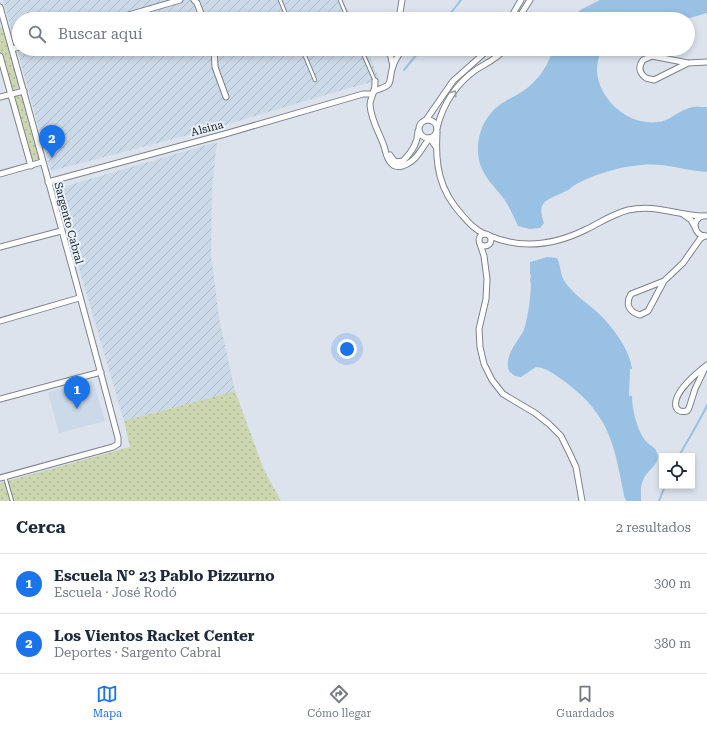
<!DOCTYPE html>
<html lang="es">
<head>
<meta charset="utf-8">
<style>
	:root { --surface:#fff; --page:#f6f6f7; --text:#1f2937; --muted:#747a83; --line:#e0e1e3; --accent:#1a73e8 }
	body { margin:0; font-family:"Roboto Serif",serif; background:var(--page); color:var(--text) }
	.controls { position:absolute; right:12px; bottom:12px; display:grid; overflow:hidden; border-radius:0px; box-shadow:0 2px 6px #0003 }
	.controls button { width:36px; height:36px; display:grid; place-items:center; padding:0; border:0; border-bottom:1px solid var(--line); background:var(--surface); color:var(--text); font:20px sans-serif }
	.you { position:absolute; left:347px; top:349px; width:14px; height:14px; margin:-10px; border:3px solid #fff; border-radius:50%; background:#1a73e8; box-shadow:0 0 0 6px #1a73e833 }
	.badge { display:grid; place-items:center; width:26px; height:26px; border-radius:50%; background:var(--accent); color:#fff; font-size:13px; font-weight:700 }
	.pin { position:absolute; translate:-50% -33px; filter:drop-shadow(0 1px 2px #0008) }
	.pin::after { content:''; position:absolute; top:21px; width:14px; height:12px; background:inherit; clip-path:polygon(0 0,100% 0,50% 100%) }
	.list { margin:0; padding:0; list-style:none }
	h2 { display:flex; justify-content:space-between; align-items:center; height:52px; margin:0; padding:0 16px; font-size:17px }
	h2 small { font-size:13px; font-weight:400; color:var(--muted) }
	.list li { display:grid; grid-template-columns:26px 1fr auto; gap:12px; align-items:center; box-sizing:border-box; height:60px; padding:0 16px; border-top:1px solid var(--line) }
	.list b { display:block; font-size:15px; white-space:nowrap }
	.list p { margin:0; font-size:13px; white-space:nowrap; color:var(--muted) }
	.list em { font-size:13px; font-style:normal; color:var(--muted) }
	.icon { flex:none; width:22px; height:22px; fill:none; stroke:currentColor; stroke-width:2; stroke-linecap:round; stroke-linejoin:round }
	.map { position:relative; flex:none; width:707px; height:501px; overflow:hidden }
	.search { position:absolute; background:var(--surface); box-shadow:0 2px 6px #0003; left:12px; right:12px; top:12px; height:44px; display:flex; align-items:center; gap:10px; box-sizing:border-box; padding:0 14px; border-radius:22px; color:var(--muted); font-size:15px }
	.sheet { height:172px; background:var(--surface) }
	nav { display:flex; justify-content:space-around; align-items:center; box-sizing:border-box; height:56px; border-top:1px solid var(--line); background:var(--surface); font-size:11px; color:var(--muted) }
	nav a { display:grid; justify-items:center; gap:2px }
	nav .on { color:var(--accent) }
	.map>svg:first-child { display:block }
	.built { fill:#ccd9e8 }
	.industrial { fill:url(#industrial-furrows) }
	.grass { fill:url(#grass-dots) }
	.water { fill:#99c1e3 }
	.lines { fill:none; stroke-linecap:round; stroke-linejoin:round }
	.stream { stroke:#99c1e3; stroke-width:2 }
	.lane-casing { stroke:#7c838b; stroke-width:4.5 }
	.street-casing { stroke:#7c838b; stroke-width:7 }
	.lane { stroke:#fff; stroke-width:2.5 }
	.street { stroke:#fff; stroke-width:5 }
	.oneway { stroke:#9c9d9f }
	.labels { text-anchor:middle; stroke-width:4; stroke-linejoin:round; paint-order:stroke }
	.street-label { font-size:11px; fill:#232629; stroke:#e9f1fa }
</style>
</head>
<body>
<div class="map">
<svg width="707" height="501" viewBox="0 0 707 501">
	<defs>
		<pattern id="industrial-furrows" width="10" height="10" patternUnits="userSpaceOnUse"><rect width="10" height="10" fill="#ccd9e8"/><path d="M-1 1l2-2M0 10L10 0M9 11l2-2" fill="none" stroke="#afbac7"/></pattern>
		<pattern id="grass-dots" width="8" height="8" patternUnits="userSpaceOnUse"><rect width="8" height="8" fill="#ccd7b2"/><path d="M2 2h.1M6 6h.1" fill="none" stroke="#afb899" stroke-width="1.8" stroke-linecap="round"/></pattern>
	</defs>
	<rect width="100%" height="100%" fill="#dce3ec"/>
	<polygon class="built" points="93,380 105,421 59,433 48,392"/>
	<g class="industrial">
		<polygon points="3,0 343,0 352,19 19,19 19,49 366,49 380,80 349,88 215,128 51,171"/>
		<polygon points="217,142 212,189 211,255 219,318 235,391 124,421 59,200 59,188"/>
	</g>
	<g class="grass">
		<polygon points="0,27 4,29 20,84 18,88 12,90 0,52"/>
		<polygon points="17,96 23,97 40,157 39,159 33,161 14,97"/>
		<polygon points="235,391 264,470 281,501 0,501 0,483 130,447 124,421"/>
	</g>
	<g class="water">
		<polygon points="600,0 707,0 707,13 690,18 647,14 628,19 569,19 582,9"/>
		<path d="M553,49H601C599,56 597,63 597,70C598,100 629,126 658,122C670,121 678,111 689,108C695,106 701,107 707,107V172C692,171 677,167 662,165C634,162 597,172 573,186C571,188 569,190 566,191C550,200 535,199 544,223L540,228L530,229L518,226C514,217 510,208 504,199C495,187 485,179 480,164C474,143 481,120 498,106C507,99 517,96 526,89C539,79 549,64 553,49Z"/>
		<path d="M547,257L557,258C561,266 560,275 565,282C573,294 586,302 597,312C611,325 630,349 632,369H630L629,396H632C632,409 637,430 645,440C650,447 657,446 658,457C657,466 648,470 644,478C640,485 641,493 641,501H627L625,499C616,458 614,427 582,396C575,390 569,384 561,379C552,373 547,368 536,367L521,377L515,376L509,371C504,357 516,343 523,332C527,325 533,286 530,280L531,276L530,273V262Z"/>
	</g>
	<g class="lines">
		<g class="stream">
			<polyline points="446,19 461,0"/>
			<polyline points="404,70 421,49"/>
			<path d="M679,456C688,439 699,423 707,405"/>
			<polyline points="659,501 665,486"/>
		</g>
		<defs>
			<g id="lane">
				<polyline points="280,0 288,19"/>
				<polyline points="340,0 348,19"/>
				<polyline points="302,49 315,80"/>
				<polyline points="361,49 375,81"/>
				<polyline points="5,477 12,501"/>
			</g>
			<g id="street">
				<polyline points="194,0 197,3 203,19"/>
				<path d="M0,7C40,150 80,294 118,438V444L113,447L0,478"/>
				<polyline points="115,19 180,0"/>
				<polyline points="399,19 402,0"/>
				<polyline points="510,19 521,0"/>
				<polyline points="518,19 530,0"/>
				<polyline points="12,49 19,47"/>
				<polyline points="214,49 215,67 226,97"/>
				<polyline points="389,49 393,66"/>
				<polyline points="0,56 31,166"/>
				<path d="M688,63L654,80L646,78C639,73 638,67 643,60L652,56L688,63L707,62"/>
				<path d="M375,81C375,84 375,88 374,90C373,96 370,99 370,105C371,120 379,132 384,146C386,152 386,158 391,163C394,167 398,167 402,166C417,162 421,148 430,138L436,147"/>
				<path d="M374,91C396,84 387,84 393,66C395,60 399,55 402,49"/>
				<polyline points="0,97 24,91"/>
				<circle cx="428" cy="129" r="9"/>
				<polyline points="426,120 453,81 489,49"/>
				<path d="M437,128C443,104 457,83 477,69C487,63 498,58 505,49"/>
				<path d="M437,132C435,165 439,190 462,215C469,223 475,230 485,234"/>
				<path d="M390,155L395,162L403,161C411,153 418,142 418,131"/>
				<polyline points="0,174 42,162"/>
				<polyline points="48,182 225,134 363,94 372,94"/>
				<polyline points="684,215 691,220 695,227"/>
				<circle cx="485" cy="240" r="6"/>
				<path d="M490,236C523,250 555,245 587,229C601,222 613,214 628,210C656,204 675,215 701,216"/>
				<path d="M706,236C699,236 695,231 695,224C697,218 701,215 707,216"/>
				<polyline points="480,244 484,256 487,279 486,299 479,329 480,347 484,364 492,380 503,394 535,413 549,424 561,436 569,452 576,467 582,501"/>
				<polyline points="0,247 61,231"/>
				<path d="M664,281L631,294C625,304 629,312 640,315L648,311L664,281L683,263L700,239L704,236"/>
				<polyline points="0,321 79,298"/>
				<path d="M706,366L695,389L689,408L687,411C683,412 678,412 676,407C672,393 698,372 707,365"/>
				<polyline points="0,399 101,372"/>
			</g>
		</defs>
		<use href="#lane" class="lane-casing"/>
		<use href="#street" class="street-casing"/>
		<use href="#lane" class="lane"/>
		<use href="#street" class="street"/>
	</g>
	<defs><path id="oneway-chevron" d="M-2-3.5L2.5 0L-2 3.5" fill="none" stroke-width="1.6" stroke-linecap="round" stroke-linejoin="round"/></defs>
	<use class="oneway" href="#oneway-chevron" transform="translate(454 93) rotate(-55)"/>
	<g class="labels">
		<g class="street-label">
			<text transform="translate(207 128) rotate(-15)" y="4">Alsina</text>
			<text transform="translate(69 223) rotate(75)" y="4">Sargento Cabral</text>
		</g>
	</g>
</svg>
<div class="controls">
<button><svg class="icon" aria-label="locate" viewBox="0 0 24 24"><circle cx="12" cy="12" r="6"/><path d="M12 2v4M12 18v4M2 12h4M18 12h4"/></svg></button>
</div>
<div class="you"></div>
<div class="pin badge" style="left:77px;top:409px">1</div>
<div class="pin badge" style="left:52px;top:158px">2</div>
<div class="search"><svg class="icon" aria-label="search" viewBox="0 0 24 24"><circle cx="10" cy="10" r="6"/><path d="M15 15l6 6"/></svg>Buscar aquí</div>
</div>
<section class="sheet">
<h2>Cerca<small>2 resultados</small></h2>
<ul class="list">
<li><span class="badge">1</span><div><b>Escuela N° 23 Pablo Pizzurno</b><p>Escuela · José Rodó</p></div><em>300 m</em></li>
<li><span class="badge">2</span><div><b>Los Vientos Racket Center</b><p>Deportes · Sargento Cabral</p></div><em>380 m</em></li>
</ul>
</section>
<nav>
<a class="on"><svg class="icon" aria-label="map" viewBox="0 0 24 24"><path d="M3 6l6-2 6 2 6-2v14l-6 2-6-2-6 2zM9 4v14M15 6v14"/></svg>Mapa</a>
<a><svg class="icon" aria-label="directions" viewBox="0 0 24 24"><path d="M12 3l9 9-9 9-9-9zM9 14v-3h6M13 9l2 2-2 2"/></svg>Cómo llegar</a>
<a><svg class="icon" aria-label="saved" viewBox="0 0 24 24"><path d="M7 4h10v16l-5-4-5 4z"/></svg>Guardados</a>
</nav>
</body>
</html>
